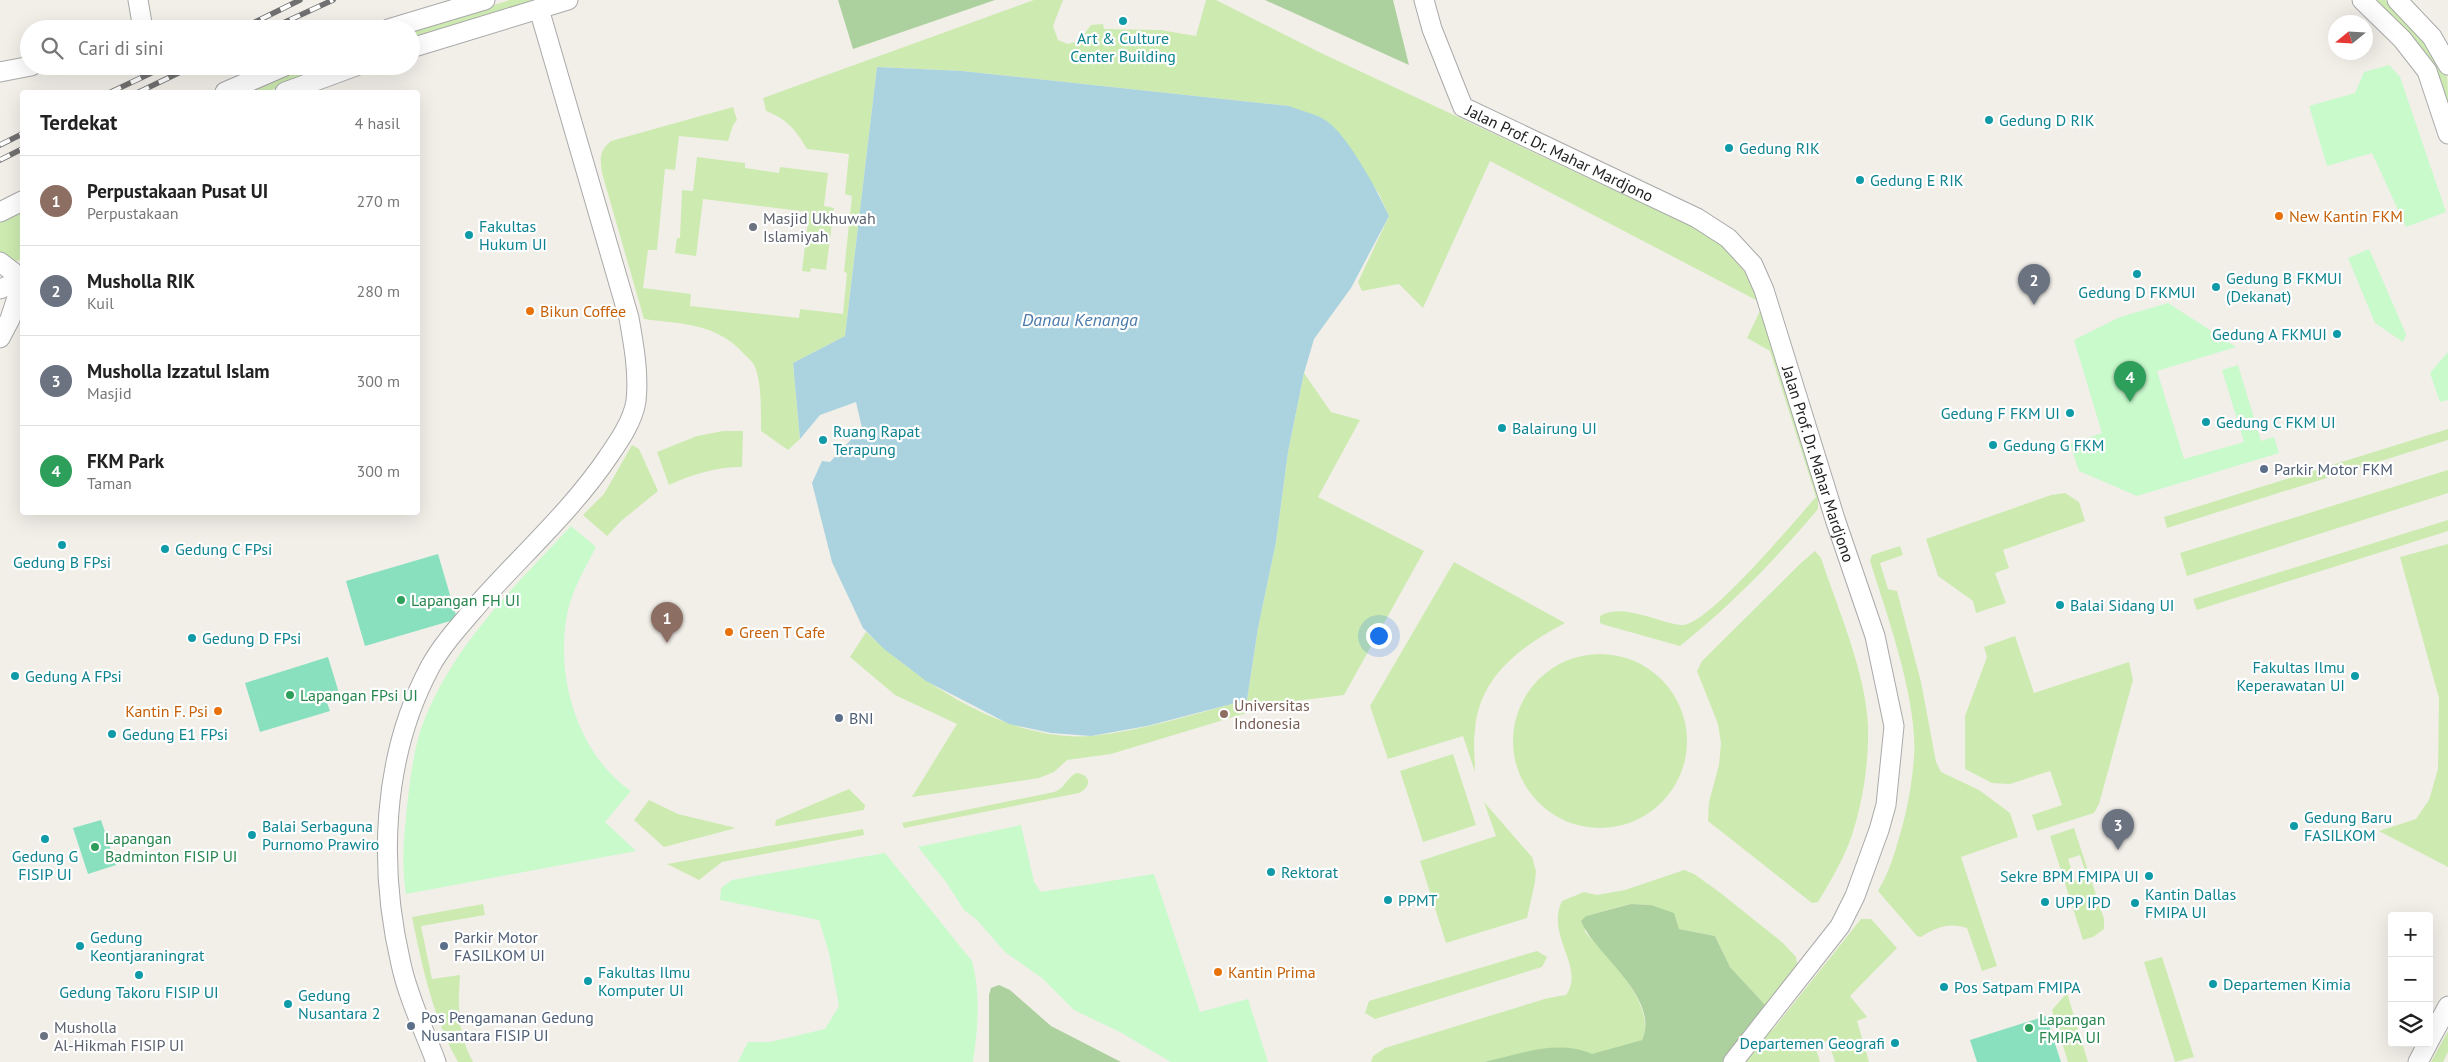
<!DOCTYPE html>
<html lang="id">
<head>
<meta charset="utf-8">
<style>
	:root { --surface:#fff; --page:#f6f6f6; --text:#222; --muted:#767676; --line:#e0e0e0; --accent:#b45309 }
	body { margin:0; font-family:"PT Sans",sans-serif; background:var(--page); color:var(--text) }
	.controls { position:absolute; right:15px; bottom:15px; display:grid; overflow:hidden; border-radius:5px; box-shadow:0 5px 20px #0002 }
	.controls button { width:45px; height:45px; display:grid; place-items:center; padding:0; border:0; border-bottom:1px solid var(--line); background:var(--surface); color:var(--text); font:25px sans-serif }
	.compass { position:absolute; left:2328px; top:15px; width:45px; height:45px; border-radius:50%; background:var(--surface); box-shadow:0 5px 20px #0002; rotate:252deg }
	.you { position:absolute; left:1378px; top:635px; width:18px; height:18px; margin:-12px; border:4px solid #fff; border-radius:50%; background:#1a73e8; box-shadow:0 0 0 8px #1a73e833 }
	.badge { display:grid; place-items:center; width:32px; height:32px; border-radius:50%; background:var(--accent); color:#fff; font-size:16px; font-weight:700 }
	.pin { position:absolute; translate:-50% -41px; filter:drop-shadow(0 1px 2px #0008) }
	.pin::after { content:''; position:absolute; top:26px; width:18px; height:15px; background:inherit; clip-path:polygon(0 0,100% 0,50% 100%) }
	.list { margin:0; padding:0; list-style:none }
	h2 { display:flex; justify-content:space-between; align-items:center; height:65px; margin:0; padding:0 20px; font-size:21px }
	h2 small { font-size:16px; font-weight:400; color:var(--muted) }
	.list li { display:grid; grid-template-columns:32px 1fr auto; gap:15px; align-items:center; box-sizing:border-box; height:90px; padding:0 20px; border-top:1px solid var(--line) }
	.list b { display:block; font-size:19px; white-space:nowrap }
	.list p { margin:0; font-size:16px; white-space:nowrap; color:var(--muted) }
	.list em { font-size:16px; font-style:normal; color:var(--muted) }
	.icon { flex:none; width:28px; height:28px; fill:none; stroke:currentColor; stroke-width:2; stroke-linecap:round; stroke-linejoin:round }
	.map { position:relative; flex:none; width:2448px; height:1062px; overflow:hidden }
	.search { position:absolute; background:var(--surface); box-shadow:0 5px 20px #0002; left:20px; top:20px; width:400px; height:55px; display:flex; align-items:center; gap:12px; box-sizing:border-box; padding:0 18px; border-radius:28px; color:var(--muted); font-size:19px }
	.panel { position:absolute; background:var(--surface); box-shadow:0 5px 20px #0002; left:20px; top:90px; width:400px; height:425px; border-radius:5px }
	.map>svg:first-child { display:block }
	.grass { fill:#cdebb0; fill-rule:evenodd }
	.forest { fill:#add19e }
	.park { fill:#c8facc }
	.pitch { fill:#88e0be }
	.water { fill:#aad3df }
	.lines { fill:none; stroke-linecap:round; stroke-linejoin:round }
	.minor-casing { stroke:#a9a9a9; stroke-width:21 }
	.minor { stroke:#fff; stroke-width:19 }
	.rail-casing { stroke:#707070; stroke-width:5.5 }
	.rail { stroke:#fff; stroke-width:4; stroke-dasharray:11; stroke-linecap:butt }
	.culture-dot { fill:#0f9aa8; stroke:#fff; stroke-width:2 }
	.food-dot { fill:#e8710a; stroke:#fff; stroke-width:2 }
	.worship-dot { fill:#6b7280; stroke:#fff; stroke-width:2 }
	.service-dot { fill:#5c6f8a; stroke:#fff; stroke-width:2 }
	.leisure-dot { fill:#2e9e5b; stroke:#fff; stroke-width:2 }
	.education-dot { fill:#8d6e63; stroke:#fff; stroke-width:2 }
	.labels { text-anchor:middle; stroke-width:4.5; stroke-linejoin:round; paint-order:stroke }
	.culture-label { font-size:16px; fill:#0d838f; stroke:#fff; text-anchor:start }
	.street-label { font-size:16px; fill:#222; stroke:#fff }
	.food-label { font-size:16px; fill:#c56008; stroke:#fff; text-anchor:start }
	.worship-label { font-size:16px; fill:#5b616d; stroke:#fff; text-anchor:start }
	.service-label { font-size:16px; fill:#4e5e75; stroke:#fff; text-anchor:start }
	.leisure-label { font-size:16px; fill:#27864d; stroke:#fff; text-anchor:start }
	.education-label { font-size:16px; fill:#785e54; stroke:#fff; text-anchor:start }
	.water-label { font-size:18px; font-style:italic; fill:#4a7aab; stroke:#fff }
</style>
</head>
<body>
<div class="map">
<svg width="2448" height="1062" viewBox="0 0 2448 1062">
	<rect width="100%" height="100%" fill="#f2efe9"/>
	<g class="grass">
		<polygon points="510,0 546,0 411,42 411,31"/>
		<path d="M1034,0H1063L1053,26L1058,40L1068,44L1079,41L1091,25L1103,24L1104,29L1160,30L1196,36L1206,0H1216L1321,53L1691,226L1722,244L1756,286L1778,353L1818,495V509C1777,558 1730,606 1680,646L1605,625L1600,623V616C1623,602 1658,623 1682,625C1707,627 1796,519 1816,497L1770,351L1747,338L1760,311L1756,300L1490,161L1423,308L1399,284L1362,291L1358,282L1389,216L1379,194L1363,170L1289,106L962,71L877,67L845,336L793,363L800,439L788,450L761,431C761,414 762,380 754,365C752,361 747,357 744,354C717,323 681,324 644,319L602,173C600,158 599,151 611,141L733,107L737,120L733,125L728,141L679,136L675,170L665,169L657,250H648L643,288L691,294L690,306L799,318L800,309L843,314L847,273L844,272L852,196L845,194L849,154L807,149C796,130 787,119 766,111L763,98Z"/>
		<path d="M2373,0H2385C2405,20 2438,49 2447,76C2448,84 2448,97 2448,107Z"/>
		<polygon points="307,66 334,66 266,92 244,92"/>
		<polygon points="697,157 745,163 745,168 779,173 780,167 828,173 824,206 834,208 826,270 811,268 810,272 802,271 809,212 703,199 696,256 675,253 677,238 680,238 682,190 693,191"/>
		<polygon points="22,208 22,260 15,261 0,252 0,220"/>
		<path d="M1304,373L1331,412L1360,420L1318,497L1424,551L1344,695L1279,703L1111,754L1067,760L1054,772L1039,778L912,797L957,724L895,695L850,657L866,632C923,685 1010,742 1091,736C1144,731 1196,713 1247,700L1258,628L1276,542L1288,452Z"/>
		<polygon points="2448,429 2448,440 2167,528 2164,517"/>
		<path d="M723,431H743L742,467C716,467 693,474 669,485L657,452L697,436Z"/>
		<polygon points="632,445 639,449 658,491 621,521 607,536 583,515 604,494"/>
		<polygon points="2448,470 2448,493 2187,576 2180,553"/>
		<polygon points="2065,493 2079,502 2085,521 2003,550 2009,568 1995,573 2006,603 1976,613 1973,601 1938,576 1926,539 2051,495"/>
		<polygon points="2448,520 2448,531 2197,610 2193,599"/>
		<polygon points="2448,544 2448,867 2379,831 2416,819 2429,800 2438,769 2439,698 2400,557"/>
		<path d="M1900,546L1903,555L1880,563L1888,589L1897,591L1921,682L1936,762L1941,772L1979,790L2010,813L2018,837L1961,857L1997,966L1982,971L1967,928C1950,922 1936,927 1921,937L1917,936L1878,891C1889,873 1895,852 1901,831C1908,807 1912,782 1914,757C1918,701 1887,615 1870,561L1872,555Z"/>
		<path d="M1815,551L1821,558C1838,609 1866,673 1868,726C1869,762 1863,801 1852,835C1844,859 1831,880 1818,902L1812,903L1708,821L1709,802L1719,765L1721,743L1718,724L1697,671L1702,661L1802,562Z"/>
		<path d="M1454,562L1565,623C1522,646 1479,676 1475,730C1473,744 1475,758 1475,772L1463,736L1388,759L1370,706Z"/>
		<polygon points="2015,636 2034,693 2126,663 2129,662 2133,680 2099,804 2094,813 2037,831 2032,815 2062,805 2050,771 2010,784 1992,783 1965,769 1965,716 1987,657 1984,647"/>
		<circle cx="1600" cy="741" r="87"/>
		<polygon points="1453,754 1476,825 1423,842 1400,771"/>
		<path d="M1076,773C1091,774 1092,787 1079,793L904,828L902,823L1054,792C1065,789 1066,778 1076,773Z"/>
		<polygon points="849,789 865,805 864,810 777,826 775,825 776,820"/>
		<polygon points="649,800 678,814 736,828 664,847 634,820"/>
		<polygon points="1484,802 1532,857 1536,871 1535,882 1527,918 1446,943 1420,861 1496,836"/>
		<path d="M2074,828L2104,919V929L2093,937L2083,940L2050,836ZM2080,855L2087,877L2075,881L2068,859Z"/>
		<polygon points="863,829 864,835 722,862 699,880 667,864"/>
		<path d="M1684,870L1694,874L1718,891L1783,943L1796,957L1798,971L1768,1008L1730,967L1715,936L1679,929L1651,905L1631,904L1586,916L1585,932C1607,955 1658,1006 1642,1040L1592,1055C1554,1037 1520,1060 1483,1062C1446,1062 1408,1062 1371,1062L1373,1056L1385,1048L1548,998L1566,995C1586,967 1545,936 1562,901L1584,892L1597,895L1625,890Z"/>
		<path d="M483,904L485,915L421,926L432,979L460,975C458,1008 457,1032 473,1062H458C433,1018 422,966 412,917Z"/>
		<polygon points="1861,919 1871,919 1897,948 1850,996 1867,1017 1857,1021 1869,1062 1835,1062 1828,1041 1820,1043 1821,1050 1817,1052 1820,1062 1744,1062 1740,1057 1774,1028"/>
		<polygon points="1537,951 1547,957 1542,967 1375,1019 1365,1013 1369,1001"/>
		<polygon points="2162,957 2194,1057 2175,1062 2144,962"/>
		<polygon points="2067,993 2088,1062 2068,1062 2052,1010"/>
		<polygon points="2448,1031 2448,1052 2443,1062 2431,1062"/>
	</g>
	<g class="forest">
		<polygon points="838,0 995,0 853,49"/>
		<polygon points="1265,0 1393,0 1409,65"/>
		<path d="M1631,904L1651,905L1674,913L1679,929L1715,936L1730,967L1768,1008L1724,1062H1484C1519,1054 1558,1039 1592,1054L1642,1040C1661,997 1595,955 1581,921L1586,916Z"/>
		<polygon points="999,985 1010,990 1051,1026 1121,1062 989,1062 989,995 991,988"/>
	</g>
	<g class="park">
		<polygon points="2389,65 2400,77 2446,212 2406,227 2372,153 2327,166 2309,106 2355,93 2364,72"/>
		<polygon points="2369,249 2406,334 2403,342 2375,323 2348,258"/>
		<polygon points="2168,303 2236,347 2157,371 2184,459 2244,442 2222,370 2238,365 2261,441 2274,437 2279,453 2137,496 2079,471 2070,444 2102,433 2074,340 2120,317"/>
		<polygon points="2448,352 2448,400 2440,402 2430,373"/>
		<path d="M571,526L596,547C586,567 573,588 568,610C554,672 576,753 631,791L605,822L636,851L406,894C401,864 404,837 407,807C410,781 413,754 421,729C450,648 514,587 571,526Z"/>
		<polygon points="1021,825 1034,882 1041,892 1154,874 1200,1012 1248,999 1268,1062 1171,1062 1120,1032 1074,1010 1042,978 1005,952 977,920 964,910 946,882 918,847"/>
		<path d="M885,853L972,961C981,994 978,1028 973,1062H738L748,1042H770L825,1029L839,1006L829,953L819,920L720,900L721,888L732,880Z"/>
	</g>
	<g class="pitch">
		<polygon points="438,554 457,619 365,646 346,581"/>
		<polygon points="328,657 339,693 325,697 330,711 260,732 245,683"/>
		<polygon points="101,820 116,865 88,874 73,828"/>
		<polygon points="2046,1016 2061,1062 1977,1062 1970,1040"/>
	</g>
	<path class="water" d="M877,67L962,71L1289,106C1301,111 1318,114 1328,122C1350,139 1377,190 1389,216L1351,288L1314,339L1304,373L1288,452L1276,542L1258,628L1247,700L1147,726L1091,736L1051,733L1009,724L926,681L884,649L863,628L832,562L812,483L822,461L830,462L862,428L856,402L820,415L800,439L793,363L845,336Z"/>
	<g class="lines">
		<defs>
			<g id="minor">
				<polyline points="138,0 143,29"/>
				<path id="s1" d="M1424,0L1432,29L1463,107L1697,218L1728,238L1753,265L1764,290L1835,519L1875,636L1894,726L1886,805L1879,830L1855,896L1840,926L1733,1062"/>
				<polyline points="2362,0 2402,39 2427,71 2448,134"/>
				<polyline points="2397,0 2432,37 2448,65"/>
				<polyline points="388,29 485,0"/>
				<polyline points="411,48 568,0"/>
				<polyline points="0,72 31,66"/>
				<polyline points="225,92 285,66"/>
				<polyline points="285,92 356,66"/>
				<polyline points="0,212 22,201"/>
				<polyline points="0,262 22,279"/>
				<polyline points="0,289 22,280"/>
				<polyline points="0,338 10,319 22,282"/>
				<polyline points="2429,1041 2448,1006"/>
				<path d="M436,1062C424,1030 408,997 401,964C378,866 382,757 430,667C443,643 464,621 481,601C524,553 572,510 608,457C619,441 633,421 636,401C639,374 634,346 629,318L539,9"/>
				<polyline points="2418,1062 2428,1043"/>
			</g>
		</defs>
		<use href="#minor" class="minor-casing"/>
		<use href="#minor" class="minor"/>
		<defs>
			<g id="rail">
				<polyline points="241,29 300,0"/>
				<polyline points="270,29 333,0"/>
				<polyline points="111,92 166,66"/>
				<polyline points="139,92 193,66"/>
				<polyline points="0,145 22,134"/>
				<polyline points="0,160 22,149"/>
			</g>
		</defs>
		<use href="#rail" class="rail-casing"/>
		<use href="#rail" class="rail"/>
	</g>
	<g class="culture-dot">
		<circle cx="1123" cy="21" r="5"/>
		<circle cx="1989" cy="120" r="5"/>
		<circle cx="1729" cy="148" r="5"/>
		<circle cx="1860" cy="180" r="5"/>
		<circle cx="469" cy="235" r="5"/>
		<circle cx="2137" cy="274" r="5"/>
		<circle cx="2216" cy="287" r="5"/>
		<circle cx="2337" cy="334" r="5"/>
		<circle cx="2070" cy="413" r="5"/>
		<circle cx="2206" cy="422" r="5"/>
		<circle cx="1502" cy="428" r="5"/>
		<circle cx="823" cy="440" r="5"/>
		<circle cx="1993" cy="445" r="5"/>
		<circle cx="62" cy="545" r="5"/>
		<circle cx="165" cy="549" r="5"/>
		<circle cx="2060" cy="605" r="5"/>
		<circle cx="192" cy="638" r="5"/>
		<circle cx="15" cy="676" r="5"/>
		<circle cx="2355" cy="676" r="5"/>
		<circle cx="112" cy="734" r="5"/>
		<circle cx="2294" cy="826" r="5"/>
		<circle cx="252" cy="835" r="5"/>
		<circle cx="45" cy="839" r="5"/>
		<circle cx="1271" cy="872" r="5"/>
		<circle cx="2149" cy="876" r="5"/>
		<circle cx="1388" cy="900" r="5"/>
		<circle cx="2045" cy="902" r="5"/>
		<circle cx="2135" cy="903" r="5"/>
		<circle cx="80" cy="946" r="5"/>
		<circle cx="139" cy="975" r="5"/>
		<circle cx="588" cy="981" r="5"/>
		<circle cx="2213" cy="984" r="5"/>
		<circle cx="1944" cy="987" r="5"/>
		<circle cx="288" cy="1004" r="5"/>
		<circle cx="1895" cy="1043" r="5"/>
	</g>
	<g class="food-dot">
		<circle cx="2279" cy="216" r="5"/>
		<circle cx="530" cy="311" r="5"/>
		<circle cx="729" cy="632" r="5"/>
		<circle cx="218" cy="711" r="5"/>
		<circle cx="1218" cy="972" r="5"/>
	</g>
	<g class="worship-dot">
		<circle cx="753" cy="227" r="5"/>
		<circle cx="44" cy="1036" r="5"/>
	</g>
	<g class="service-dot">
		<circle cx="2264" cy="469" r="5"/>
		<circle cx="839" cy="718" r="5"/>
		<circle cx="444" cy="946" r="5"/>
		<circle cx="411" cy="1026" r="5"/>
	</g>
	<g class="leisure-dot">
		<circle cx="401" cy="600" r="5"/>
		<circle cx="290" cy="695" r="5"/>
		<circle cx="95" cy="847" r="5"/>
		<circle cx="2029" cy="1028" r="5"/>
	</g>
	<circle class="education-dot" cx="1224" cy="714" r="5"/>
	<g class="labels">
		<g class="culture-label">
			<text x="1123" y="44" text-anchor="middle">Art &amp; Culture<tspan x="1123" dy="18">Center Building</tspan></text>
			<text x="1999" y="126">Gedung D RIK</text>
			<text x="1739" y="154">Gedung RIK</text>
			<text x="1870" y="186">Gedung E RIK</text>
			<text x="479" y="232">Fakultas<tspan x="479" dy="18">Hukum UI</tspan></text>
			<text x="2226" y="284">Gedung B FKMUI<tspan x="2226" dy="18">(Dekanat)</tspan></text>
			<text x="2137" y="298" text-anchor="middle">Gedung D FKMUI</text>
			<text x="2327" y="340" text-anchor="end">Gedung A FKMUI</text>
			<text x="2060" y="419" text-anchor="end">Gedung F FKM UI</text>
			<text x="2216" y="428">Gedung C FKM UI</text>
			<text x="1512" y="434">Balairung UI</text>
			<text x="833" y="437">Ruang Rapat<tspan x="833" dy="18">Terapung</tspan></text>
			<text x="2003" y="451">Gedung G FKM</text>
			<text x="175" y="555">Gedung C FPsi</text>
			<text x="62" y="568" text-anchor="middle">Gedung B FPsi</text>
			<text x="2070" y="611">Balai Sidang UI</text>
			<text x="202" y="644">Gedung D FPsi</text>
			<text x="2345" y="673" text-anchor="end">Fakultas Ilmu<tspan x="2345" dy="18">Keperawatan UI</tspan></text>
			<text x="25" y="682">Gedung A FPsi</text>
			<text x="122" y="740">Gedung E1 FPsi</text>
			<text x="2304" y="823">Gedung Baru<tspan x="2304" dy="18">FASILKOM</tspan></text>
			<text x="262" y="832">Balai Serbaguna<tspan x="262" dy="18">Purnomo Prawiro</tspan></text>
			<text x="45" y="862" text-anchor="middle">Gedung G<tspan x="45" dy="18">FISIP UI</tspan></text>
			<text x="1281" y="878">Rektorat</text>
			<text x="2139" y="882" text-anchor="end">Sekre BPM FMIPA UI</text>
			<text x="2145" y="900">Kantin Dallas<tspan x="2145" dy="18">FMIPA UI</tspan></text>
			<text x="1398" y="906">PPMT</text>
			<text x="2055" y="908">UPP IPD</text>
			<text x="90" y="943">Gedung<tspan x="90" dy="18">Keontjaraningrat</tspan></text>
			<text x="598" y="978">Fakultas Ilmu<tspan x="598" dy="18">Komputer UI</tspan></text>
			<text x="2223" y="990">Departemen Kimia</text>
			<text x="1954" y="993">Pos Satpam FMIPA</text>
			<text x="139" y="998" text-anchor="middle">Gedung Takoru FISIP UI</text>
			<text x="298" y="1001">Gedung<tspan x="298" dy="18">Nusantara 2</tspan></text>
			<text x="1885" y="1049" text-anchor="end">Departemen Geografi</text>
		</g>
		<g class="street-label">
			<text dy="6" stroke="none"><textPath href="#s1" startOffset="221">Jalan Prof. Dr. Mahar Mardjono</textPath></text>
			<text dy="6" stroke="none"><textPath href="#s1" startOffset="656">Jalan Prof. Dr. Mahar Mardjono</textPath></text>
		</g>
		<g class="food-label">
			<text x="2289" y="222">New Kantin FKM</text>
			<text x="540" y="317">Bikun Coffee</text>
			<text x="739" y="638">Green T Cafe</text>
			<text x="208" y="717" text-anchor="end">Kantin F. Psi</text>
			<text x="1228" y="978">Kantin Prima</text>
		</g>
		<g class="worship-label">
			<text x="763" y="224">Masjid Ukhuwah<tspan x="763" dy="18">Islamiyah</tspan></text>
			<text x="54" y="1033">Musholla<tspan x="54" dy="18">Al-Hikmah FISIP UI</tspan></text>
		</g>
		<g class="service-label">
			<text x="2274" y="475">Parkir Motor FKM</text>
			<text x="849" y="724">BNI</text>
			<text x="454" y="943">Parkir Motor<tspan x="454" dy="18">FASILKOM UI</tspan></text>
			<text x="421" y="1023">Pos Pengamanan Gedung<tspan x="421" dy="18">Nusantara FISIP UI</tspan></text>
		</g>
		<g class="leisure-label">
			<text x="411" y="606">Lapangan FH UI</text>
			<text x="300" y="701">Lapangan FPsi UI</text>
			<text x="105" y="844">Lapangan<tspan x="105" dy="18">Badminton FISIP UI</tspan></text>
			<text x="2039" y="1025">Lapangan<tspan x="2039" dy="18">FMIPA UI</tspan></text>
		</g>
		<g class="education-label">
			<text x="1234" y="711">Universitas<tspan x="1234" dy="18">Indonesia</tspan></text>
		</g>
		<g class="water-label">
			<text x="1080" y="326">Danau Kenanga</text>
		</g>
	</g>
</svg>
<div class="controls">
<button>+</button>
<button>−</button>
<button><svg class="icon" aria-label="layers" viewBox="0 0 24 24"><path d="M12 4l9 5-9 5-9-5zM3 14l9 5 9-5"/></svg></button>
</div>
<svg class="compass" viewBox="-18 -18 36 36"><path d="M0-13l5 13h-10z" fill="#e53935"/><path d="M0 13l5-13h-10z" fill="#767676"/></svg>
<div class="you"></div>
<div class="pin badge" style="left:667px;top:643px;background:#8d6e63">1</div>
<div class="pin badge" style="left:2034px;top:305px;background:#6b7280">2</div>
<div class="pin badge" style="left:2118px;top:850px;background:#6b7280">3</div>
<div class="pin badge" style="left:2130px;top:402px;background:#2e9e5b">4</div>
<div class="search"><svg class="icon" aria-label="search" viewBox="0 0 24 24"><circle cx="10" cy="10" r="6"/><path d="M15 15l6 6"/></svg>Cari di sini</div>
<section class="panel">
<h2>Terdekat<small>4 hasil</small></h2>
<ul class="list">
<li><span class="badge" style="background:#8d6e63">1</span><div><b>Perpustakaan Pusat UI</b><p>Perpustakaan</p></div><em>270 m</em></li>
<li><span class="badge" style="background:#6b7280">2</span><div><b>Musholla RIK</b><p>Kuil</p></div><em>280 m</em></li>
<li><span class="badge" style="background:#6b7280">3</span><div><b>Musholla Izzatul Islam</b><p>Masjid</p></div><em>300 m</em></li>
<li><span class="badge" style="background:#2e9e5b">4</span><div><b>FKM Park</b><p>Taman</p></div><em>300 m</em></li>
</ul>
</section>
</div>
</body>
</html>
